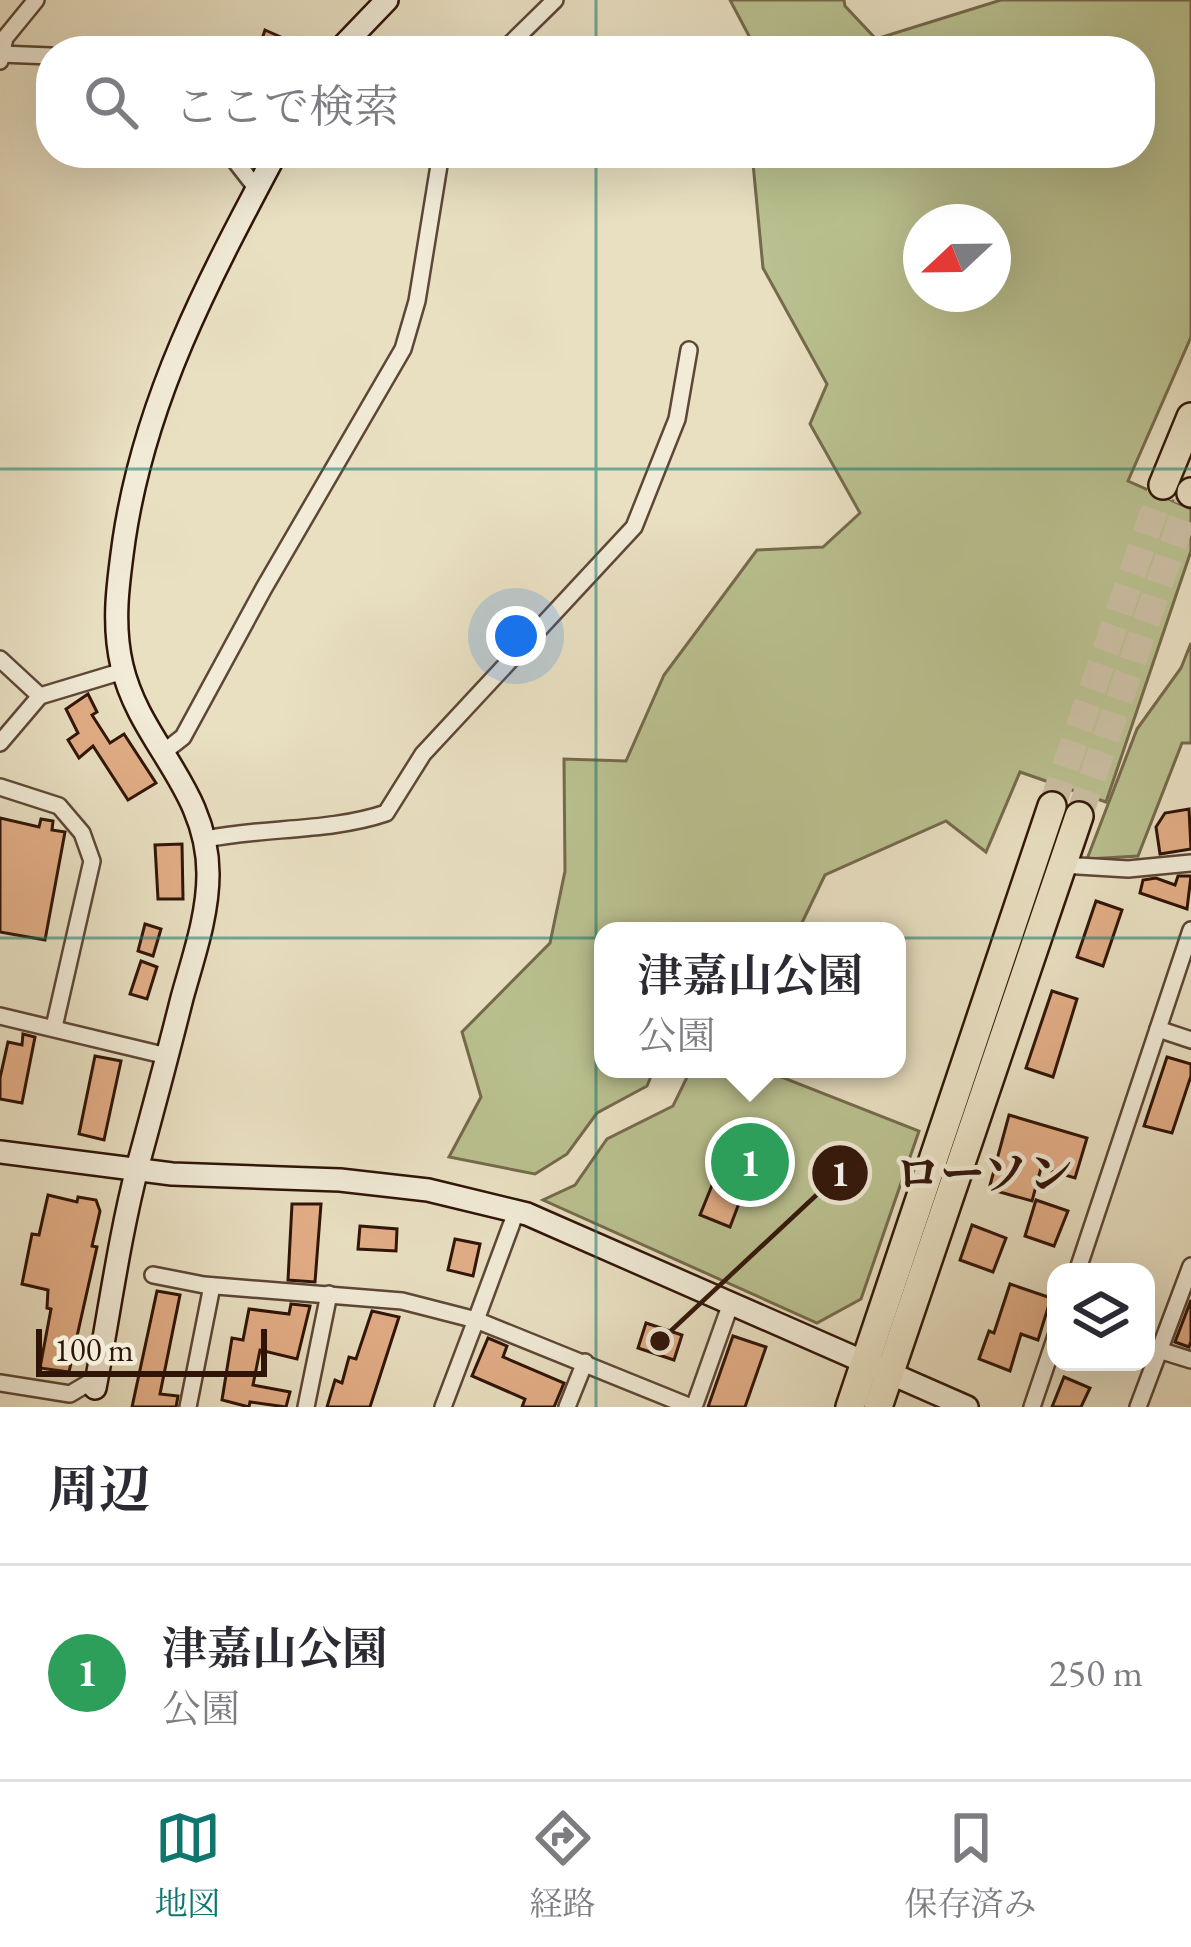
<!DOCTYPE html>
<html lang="ja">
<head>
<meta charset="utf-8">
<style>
	:root { --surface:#fff; --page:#f2f2f3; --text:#2b2b33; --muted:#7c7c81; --line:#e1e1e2; --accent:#0f766e }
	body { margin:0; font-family:"EB Garamond","Noto Serif JP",serif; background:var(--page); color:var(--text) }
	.controls { position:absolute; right:36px; bottom:36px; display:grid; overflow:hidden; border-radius:24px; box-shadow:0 12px 48px #0002 }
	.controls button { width:108px; height:108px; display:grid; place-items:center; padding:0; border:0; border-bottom:3px solid var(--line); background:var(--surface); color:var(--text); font:60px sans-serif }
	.compass { position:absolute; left:903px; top:204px; width:108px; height:108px; border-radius:50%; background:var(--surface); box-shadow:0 12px 48px #0002; rotate:248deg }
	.scale { position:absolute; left:36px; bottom:30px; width:231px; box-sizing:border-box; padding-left:12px; border:6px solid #301408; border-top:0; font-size:33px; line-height:42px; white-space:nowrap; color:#301408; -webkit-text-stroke:9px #f1ebd7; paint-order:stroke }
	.you { position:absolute; left:516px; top:636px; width:42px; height:42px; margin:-30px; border:9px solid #fff; border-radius:50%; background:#1a73e8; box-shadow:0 0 0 18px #1a73e833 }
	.badge { display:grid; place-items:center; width:78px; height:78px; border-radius:50%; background:var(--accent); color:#fff; font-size:39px; font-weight:700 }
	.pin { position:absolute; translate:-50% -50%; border:6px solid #fff; box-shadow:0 3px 12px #0006 }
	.popup { position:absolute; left:594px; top:922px; width:312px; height:156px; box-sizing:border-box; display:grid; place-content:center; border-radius:24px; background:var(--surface); filter:drop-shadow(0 3px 9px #0005); font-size:39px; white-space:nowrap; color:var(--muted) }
	.popup b { font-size:45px; color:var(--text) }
	.popup::after { content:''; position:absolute; left:50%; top:100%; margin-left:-24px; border:24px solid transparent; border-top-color:var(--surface) }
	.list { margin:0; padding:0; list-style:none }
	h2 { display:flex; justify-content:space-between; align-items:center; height:156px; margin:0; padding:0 48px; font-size:51px }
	h2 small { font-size:39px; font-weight:400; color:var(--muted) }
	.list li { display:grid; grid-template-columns:78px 1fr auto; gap:36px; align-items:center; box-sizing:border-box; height:216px; padding:0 48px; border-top:3px solid var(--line) }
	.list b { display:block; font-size:45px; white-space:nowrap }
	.list p { margin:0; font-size:39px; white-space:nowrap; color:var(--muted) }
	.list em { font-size:39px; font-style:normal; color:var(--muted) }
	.icon { flex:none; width:66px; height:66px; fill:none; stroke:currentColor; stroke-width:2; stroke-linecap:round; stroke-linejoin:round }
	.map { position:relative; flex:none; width:1191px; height:1407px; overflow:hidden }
	.search { position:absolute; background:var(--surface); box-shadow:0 12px 48px #0002; left:36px; right:36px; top:36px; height:132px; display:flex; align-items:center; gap:30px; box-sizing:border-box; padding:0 42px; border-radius:48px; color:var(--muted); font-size:45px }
	.sheet { height:372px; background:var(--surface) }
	nav { display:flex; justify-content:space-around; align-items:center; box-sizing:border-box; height:168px; border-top:3px solid var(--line); background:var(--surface); font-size:33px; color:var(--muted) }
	nav a { display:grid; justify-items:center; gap:6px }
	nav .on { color:var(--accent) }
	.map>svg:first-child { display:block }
	.green { fill:#bac190; stroke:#756a4c; stroke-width:3; fill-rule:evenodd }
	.building { fill:#e3ae87; stroke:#301408; stroke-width:3 }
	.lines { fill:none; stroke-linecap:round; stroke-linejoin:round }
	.highway-tunnel { stroke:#cdc1a6; stroke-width:27; stroke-dasharray:27 14; stroke-linecap:butt }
	.street-casing { stroke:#5e4736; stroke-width:20 }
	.secondary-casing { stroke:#301408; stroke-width:26 }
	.highway-casing { stroke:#301408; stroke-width:32 }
	.street { stroke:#f1ebd7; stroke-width:15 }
	.secondary { stroke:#f1ebd7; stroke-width:21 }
	.highway { stroke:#e9e0c2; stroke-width:27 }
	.grid { fill:none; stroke:#0f766e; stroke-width:3; stroke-opacity:0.55 }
	.leader { fill:none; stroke:#301408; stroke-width:4.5 }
	.callout-dot { fill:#301408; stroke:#f1ebd7; stroke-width:4.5 }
	.mark-label { font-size:36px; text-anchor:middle; font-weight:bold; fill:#fff }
	.callout-label { font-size:45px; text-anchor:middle; font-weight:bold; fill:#301408; stroke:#f1ebd7; stroke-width:9; stroke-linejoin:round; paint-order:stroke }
</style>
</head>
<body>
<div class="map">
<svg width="1191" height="1407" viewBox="0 0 1191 1407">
	<rect width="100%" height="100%" fill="#e9e0c2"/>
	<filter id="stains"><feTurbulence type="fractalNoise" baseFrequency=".00167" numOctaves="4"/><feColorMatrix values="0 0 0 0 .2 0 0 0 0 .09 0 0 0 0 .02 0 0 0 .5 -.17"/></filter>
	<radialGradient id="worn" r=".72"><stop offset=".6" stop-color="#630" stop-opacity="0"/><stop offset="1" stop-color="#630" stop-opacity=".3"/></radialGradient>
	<g class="green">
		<path d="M730,0H844L845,6L876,39L1001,0H1191V337L1128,481L1191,509V551L1106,802L1020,772L986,852L946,821L825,875L798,931H603V1069H654L647,1086L597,1113L567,1154L535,1174L449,1157L481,1097L462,1032L550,943L565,871L564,759L626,761L664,675L757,550L823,547L860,513L810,424L827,384L763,268L752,153H1140V51H757ZM921,222H993V294H921Z"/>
		<polygon points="1191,643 1191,743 1182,743 1138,856 1087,859 1137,729 1181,668"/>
		<polygon points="691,1069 761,1069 919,1131 861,1299 817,1323 543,1200 575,1185 607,1139 673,1106"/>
	</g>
	<g class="building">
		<polygon points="265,30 285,39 279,51 258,51"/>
		<polygon points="88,694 97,712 92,715 110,743 124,734 156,783 128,800 93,746 79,758 68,740 78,733 66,709"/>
		<polygon points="1189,809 1191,849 1160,854 1156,827 1165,813"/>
		<polygon points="0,818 39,827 41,819 53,821 52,830 65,832 45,940 0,932"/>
		<polygon points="182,844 183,899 158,899 155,845"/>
		<polygon points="1178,876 1191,876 1187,909 1140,893 1143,880 1156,878 1175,885"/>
		<polygon points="1096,901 1122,910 1103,966 1077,957"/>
		<polygon points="145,924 161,929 153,956 138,951"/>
		<polygon points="141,961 157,967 147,999 130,994"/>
		<polygon points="1052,991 1077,999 1053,1077 1026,1068"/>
		<polygon points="23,1034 35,1037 22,1103 0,1099 0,1078 8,1042 22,1045"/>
		<polygon points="95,1056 121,1061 104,1140 79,1134"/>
		<polygon points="1167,1057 1191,1064 1191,1076 1172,1133 1144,1126"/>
		<polygon points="1009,1115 1087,1138 1075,1178 1041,1168 1032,1201 989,1189"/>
		<polygon points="715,1178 744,1190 730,1227 700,1215"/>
		<polygon points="48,1195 77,1202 78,1197 96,1200 100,1211 92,1246 97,1247 69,1372 40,1368 51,1309 47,1308 48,1290 22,1284 32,1234 39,1235"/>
		<polygon points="1036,1200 1068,1211 1054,1246 1025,1236"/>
		<polygon points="292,1204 321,1204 315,1282 288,1280"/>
		<polygon points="972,1225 1006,1238 993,1272 960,1260"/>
		<polygon points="360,1226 397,1229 396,1251 358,1249"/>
		<polygon points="455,1239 480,1244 473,1276 448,1270"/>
		<polygon points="1010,1284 1051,1298 1038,1340 1021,1334 1010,1371 979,1359 989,1331 994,1333"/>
		<polygon points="157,1291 180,1295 160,1394 178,1396 176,1407 132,1407"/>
		<polygon points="1191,1300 1191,1341 1189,1347 1175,1342"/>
		<polygon points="291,1304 310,1306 297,1359 260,1350 253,1385 290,1392 286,1407 250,1402 249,1407 222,1400 232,1338 243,1340 249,1309 289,1314"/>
		<polygon points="372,1311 399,1317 370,1407 327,1407 335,1380 342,1383 349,1357 356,1359"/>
		<polygon points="646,1323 682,1335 674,1360 638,1348"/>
		<polygon points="733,1336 766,1347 745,1407 708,1407"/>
		<polygon points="488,1338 507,1346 503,1357 564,1383 554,1407 522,1407 525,1399 472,1376"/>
		<polygon points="1064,1377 1090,1388 1081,1407 1052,1407"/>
	</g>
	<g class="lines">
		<g class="highway-tunnel">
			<polyline points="1052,806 1163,485"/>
			<polyline points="1079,816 1191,493"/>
		</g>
		<defs>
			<g id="street">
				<polyline points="503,51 555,0"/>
				<polyline points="0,54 51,56"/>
				<polyline points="0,61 5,38 36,0"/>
				<polyline points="229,153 257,189"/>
				<polyline points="0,659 40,696"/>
				<polyline points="0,743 40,696 123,671"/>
				<polyline points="165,751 183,737 264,588 403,349 417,301 441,153"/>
				<polyline points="0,787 59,806 82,833 92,861 54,1027"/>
				<path d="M206,839C264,827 330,832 386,813L423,754L634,527L677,419L689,350"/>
				<polyline points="1062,865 1128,869 1191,863"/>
				<polyline points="0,1016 167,1056"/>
				<polyline points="1158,1029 1191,1040"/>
				<polyline points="1077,1272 1191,930"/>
				<polyline points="153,1275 204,1285 402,1301 476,1320 516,1212"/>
				<polyline points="1162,1351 1191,1360"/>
				<polyline points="0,1383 70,1394 97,1378"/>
				<polyline points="188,1407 212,1286"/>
				<polyline points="306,1407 329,1294"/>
				<polyline points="443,1407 476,1320 691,1407"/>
				<polyline points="567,1407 585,1362"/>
				<polyline points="694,1407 731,1303"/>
				<polyline points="1032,1407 1056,1336"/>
				<polyline points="1138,1407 1191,1266"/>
			</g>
			<g id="secondary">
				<polyline points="338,51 387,0"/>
				<polyline points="0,1152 172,1174 340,1180 428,1190 527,1214 967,1407"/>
				<path d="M95,1388C109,1315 119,1238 138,1165C153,1110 168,1054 182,998C193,958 208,916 208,874C208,788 140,743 122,666C112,624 118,583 124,540C145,398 209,279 276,153"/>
			</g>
			<g id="highway">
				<polyline points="1163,485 1191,417"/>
				<polyline points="1191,493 1191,492"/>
				<polyline points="850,1407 1052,806"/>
				<polyline points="878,1407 1079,816"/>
			</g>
		</defs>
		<use href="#street" class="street-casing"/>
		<use href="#secondary" class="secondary-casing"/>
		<use href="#highway" class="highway-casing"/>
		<use href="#street" class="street"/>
		<use href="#secondary" class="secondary"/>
		<use href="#highway" class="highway"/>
	</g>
	<path class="grid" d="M596,0V51M596,153V1407M0,469H1191M0,938H1191"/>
	<path class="leader" d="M660 1341L840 1173"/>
	<g class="callout-dot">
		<circle cx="660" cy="1341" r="12"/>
		<circle cx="840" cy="1173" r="30"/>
	</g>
	<g class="mark-label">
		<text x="840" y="1186">1</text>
	</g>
	<g class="callout-label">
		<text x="984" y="1189">ローソン</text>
	</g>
	<rect width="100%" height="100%" filter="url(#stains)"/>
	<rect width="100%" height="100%" fill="url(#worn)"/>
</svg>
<div class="controls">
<button><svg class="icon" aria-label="layers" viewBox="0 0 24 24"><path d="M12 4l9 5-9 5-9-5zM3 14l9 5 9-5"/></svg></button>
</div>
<svg class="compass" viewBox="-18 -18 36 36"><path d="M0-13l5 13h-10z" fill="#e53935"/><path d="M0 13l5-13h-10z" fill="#7c7c81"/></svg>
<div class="scale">100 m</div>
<div class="you"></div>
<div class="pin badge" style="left:750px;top:1162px;background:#2e9e5b">1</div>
<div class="popup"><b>津嘉山公園</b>公園</div>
<div class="search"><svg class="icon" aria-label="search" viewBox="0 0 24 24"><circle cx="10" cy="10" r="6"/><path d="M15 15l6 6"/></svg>ここで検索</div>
</div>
<section class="sheet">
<h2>周辺<small></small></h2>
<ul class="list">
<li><span class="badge" style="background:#2e9e5b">1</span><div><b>津嘉山公園</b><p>公園</p></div><em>250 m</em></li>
</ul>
</section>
<nav>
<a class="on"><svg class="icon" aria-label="map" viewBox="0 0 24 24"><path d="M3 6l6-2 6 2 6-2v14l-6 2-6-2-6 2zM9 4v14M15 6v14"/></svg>地図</a>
<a><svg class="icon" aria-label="directions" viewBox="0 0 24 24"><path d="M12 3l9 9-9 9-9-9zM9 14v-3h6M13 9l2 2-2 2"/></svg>経路</a>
<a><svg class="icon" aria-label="saved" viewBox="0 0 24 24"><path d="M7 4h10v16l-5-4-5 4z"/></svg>保存済み</a>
</nav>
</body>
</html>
